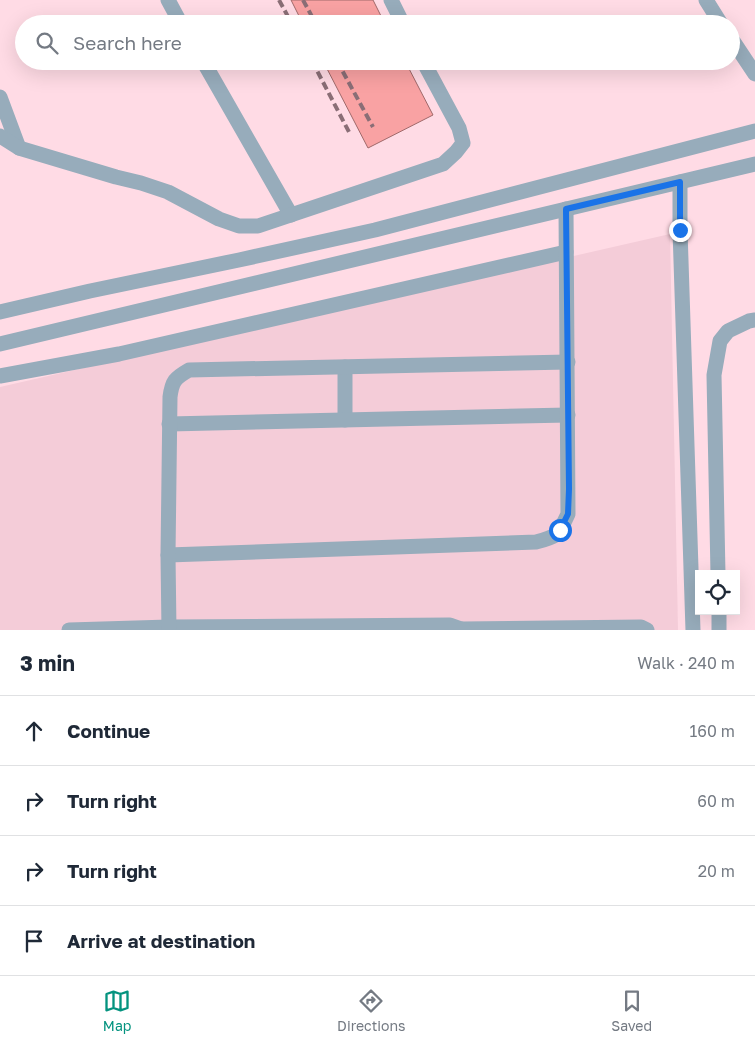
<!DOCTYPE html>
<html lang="en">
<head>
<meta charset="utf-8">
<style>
	:root { --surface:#fff; --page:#f6f6f7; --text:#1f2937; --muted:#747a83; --line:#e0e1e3; --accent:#04937f }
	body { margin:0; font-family:"Golos Text",sans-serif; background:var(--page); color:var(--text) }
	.controls { position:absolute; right:15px; bottom:15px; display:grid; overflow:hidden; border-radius:0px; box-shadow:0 5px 20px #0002 }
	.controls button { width:45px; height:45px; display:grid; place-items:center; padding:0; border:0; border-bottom:1px solid var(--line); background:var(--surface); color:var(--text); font:25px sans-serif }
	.stop { position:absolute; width:15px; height:15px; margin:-11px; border:4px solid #1a73e8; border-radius:50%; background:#fff }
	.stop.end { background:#1a73e8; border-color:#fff; box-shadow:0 1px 5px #0008 }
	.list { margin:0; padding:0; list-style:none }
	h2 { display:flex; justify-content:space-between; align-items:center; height:65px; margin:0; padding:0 20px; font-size:21px }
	h2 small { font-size:16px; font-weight:400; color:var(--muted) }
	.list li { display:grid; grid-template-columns:32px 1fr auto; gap:15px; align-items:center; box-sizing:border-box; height:70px; padding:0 20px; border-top:1px solid var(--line) }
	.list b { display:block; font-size:19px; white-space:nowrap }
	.list em { font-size:16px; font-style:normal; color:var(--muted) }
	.icon { flex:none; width:28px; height:28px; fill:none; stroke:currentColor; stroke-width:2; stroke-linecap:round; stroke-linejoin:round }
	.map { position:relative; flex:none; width:755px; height:630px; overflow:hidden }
	.search { position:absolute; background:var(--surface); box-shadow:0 5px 20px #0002; left:15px; right:15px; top:15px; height:55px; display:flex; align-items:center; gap:12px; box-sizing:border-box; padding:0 18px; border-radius:28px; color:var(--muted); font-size:19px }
	.sheet { height:345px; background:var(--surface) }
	nav { display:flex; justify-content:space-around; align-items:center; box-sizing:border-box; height:70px; border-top:1px solid var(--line); background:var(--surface); font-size:14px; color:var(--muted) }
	nav a { display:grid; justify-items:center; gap:2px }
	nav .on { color:var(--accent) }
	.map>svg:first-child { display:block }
	.built { fill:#f4ccd8 }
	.building { fill:#f9a2a3; stroke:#a0696a }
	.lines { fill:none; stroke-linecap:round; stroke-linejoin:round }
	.minor { stroke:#97acbb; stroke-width:15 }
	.rail { stroke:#8a6e76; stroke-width:4; stroke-dasharray:8 4; stroke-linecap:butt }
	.route { stroke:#1a73e8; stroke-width:6 }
</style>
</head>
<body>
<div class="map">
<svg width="755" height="630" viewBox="0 0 755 630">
	<rect width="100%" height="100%" fill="#ffdbe5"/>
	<polygon class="built" points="670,234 678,630 0,630 0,387"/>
	<g class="building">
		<polygon points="291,0 373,0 385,24 303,24"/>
		<polygon points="323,61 405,61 433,115 368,148"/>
	</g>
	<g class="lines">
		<g class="minor">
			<polyline points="168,0 181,24"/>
			<polyline points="391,0 403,24"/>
			<polyline points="706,0 721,24"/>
			<polyline points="731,38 755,74"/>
			<polyline points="203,61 291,215"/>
			<polyline points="0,97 19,148"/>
			<polyline points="0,136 19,148 116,177 141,183 168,192 219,219 239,226 258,226 443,164 456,152 463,143 459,128 423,61"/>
			<polyline points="680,182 680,230 693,630"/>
			<polyline points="0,312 90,291 239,260 375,230 755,131"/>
			<polyline points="0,344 755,164"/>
			<polyline points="345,367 345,420"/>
			<polyline points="0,376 119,354 566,252"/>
			<polyline points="169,424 568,415"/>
			<path d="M168,555L536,542C559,536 558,535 568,514L566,209"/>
			<polyline points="718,574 714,375 720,341 728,331 749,321 755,320"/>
			<polyline points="719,611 719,630"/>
			<polyline points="462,629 641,627 647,630"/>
			<polyline points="69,630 169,627 450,625 464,630"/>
			<path d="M169,630L168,555L170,397C172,381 175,378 189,370L568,362"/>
		</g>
		<g class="rail">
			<polyline points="279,0 292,24"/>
			<polyline points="303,0 316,24"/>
			<polyline points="312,61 349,132"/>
			<polyline points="337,61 373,127"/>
		</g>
	</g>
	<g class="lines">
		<polyline class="route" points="560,530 568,514 569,489 566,209 680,182 680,230"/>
	</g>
</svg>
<div class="controls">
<button><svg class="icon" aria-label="locate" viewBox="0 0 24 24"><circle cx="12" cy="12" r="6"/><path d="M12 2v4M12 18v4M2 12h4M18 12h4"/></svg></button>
</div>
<div class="stop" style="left:560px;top:530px"></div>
<div class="stop end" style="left:680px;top:230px"></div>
<div class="search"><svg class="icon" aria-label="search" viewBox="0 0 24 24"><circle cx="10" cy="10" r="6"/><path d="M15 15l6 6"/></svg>Search here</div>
</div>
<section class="sheet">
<h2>3 min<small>Walk · 240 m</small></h2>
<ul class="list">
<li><svg class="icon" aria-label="ahead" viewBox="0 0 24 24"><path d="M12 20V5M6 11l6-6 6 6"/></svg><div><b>Continue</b></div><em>160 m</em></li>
<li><svg class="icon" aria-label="right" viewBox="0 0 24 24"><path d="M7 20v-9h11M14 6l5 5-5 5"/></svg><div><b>Turn right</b></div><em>60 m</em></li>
<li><svg class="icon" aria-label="right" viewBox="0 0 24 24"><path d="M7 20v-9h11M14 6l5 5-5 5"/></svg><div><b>Turn right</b></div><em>20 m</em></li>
<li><svg class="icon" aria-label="arrive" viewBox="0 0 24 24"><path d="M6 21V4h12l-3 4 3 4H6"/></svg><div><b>Arrive at destination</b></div></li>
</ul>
</section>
<nav>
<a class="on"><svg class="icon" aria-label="map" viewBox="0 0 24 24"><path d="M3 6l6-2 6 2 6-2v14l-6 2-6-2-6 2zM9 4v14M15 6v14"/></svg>Map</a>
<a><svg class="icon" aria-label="directions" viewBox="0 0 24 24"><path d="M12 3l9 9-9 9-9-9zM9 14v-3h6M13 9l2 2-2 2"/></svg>Directions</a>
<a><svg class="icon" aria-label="saved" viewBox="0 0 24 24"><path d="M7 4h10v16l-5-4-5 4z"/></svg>Saved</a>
</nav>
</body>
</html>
